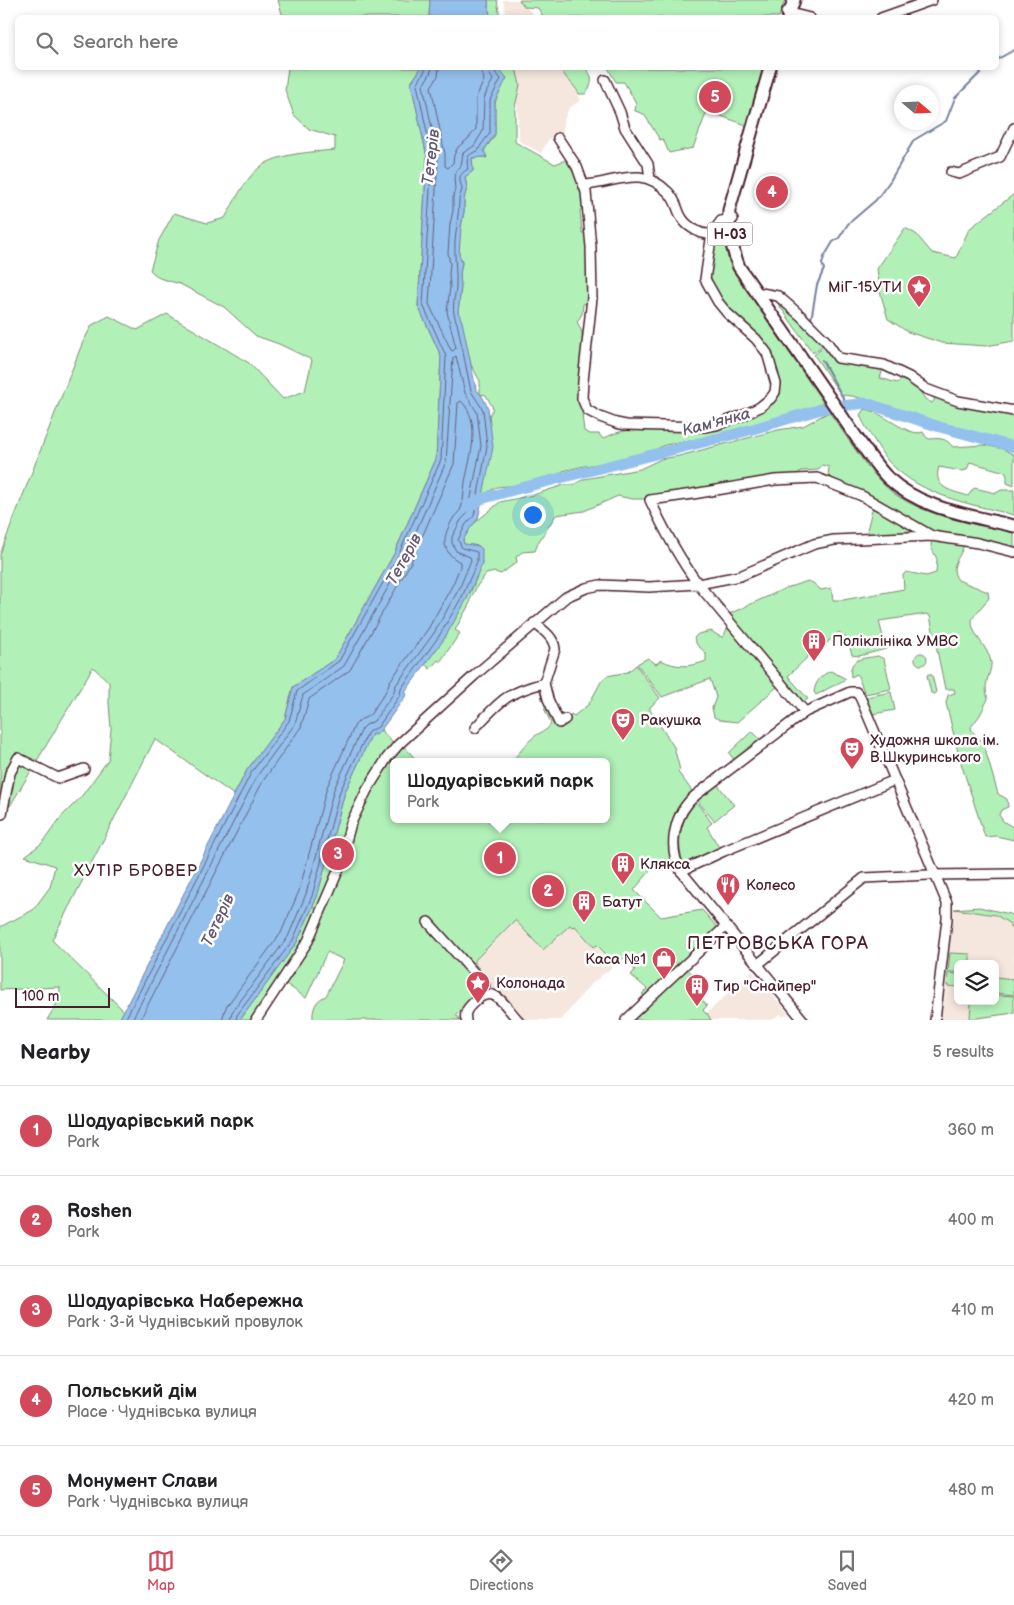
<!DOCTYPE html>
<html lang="en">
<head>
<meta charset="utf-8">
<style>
	:root { --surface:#fff; --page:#f6f6f6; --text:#202124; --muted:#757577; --line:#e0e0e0; --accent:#d1495b }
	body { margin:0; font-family:"Balsamiq Sans",sans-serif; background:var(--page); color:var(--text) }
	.controls { position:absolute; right:15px; bottom:15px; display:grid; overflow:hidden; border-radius:8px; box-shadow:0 2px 8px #0003 }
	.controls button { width:45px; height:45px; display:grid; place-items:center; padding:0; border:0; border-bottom:1px solid var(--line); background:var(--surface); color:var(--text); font:25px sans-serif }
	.compass { position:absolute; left:894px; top:85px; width:45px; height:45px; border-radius:50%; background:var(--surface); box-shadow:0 2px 8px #0003; rotate:109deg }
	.scale { position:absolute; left:15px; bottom:12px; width:95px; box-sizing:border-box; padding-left:5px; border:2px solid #4a1f2b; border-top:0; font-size:14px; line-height:18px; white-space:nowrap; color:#4a1f2b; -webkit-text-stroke:4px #fff; paint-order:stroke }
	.you { position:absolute; left:532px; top:514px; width:18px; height:18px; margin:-12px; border:4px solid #fff; border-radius:50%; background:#1a73e8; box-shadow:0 0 0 8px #1a73e833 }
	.badge { display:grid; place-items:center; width:32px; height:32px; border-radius:50%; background:var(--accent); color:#fff; font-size:16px; font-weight:700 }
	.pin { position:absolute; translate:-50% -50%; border:2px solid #fff; box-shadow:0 1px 5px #0006 }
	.popup { position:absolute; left:390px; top:758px; width:220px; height:65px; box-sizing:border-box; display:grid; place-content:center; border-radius:8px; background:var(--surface); filter:drop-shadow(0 1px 4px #0005); font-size:16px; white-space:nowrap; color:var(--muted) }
	.popup b { font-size:19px; color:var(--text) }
	.popup::after { content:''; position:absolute; left:50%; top:100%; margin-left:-10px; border:10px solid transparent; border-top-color:var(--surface) }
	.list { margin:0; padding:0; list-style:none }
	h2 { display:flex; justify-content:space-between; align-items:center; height:65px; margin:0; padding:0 20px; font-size:21px }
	h2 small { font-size:16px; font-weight:400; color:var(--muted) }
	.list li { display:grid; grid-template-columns:32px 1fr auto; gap:15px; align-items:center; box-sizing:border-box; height:90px; padding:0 20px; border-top:1px solid var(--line) }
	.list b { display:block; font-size:19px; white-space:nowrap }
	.list p { margin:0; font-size:16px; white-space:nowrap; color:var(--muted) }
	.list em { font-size:16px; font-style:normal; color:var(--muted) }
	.icon { flex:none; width:28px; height:28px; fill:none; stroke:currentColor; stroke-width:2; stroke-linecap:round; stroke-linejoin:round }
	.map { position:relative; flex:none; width:1014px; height:1020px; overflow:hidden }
	.search { position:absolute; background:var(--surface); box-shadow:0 2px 8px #0003; left:15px; right:15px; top:15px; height:55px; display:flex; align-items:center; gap:12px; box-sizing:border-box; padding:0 18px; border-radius:8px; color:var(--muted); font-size:19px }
	.sheet { height:515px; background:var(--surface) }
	nav { display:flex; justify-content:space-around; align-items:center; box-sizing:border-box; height:70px; border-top:1px solid var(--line); background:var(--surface); font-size:14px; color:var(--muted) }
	nav a { display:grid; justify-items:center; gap:2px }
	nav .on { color:var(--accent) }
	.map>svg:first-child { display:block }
	.built { fill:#f5e7de; fill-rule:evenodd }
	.green { fill:#b1f1b8; stroke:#7e8872 }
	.water { fill:#94c0ed; stroke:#76809f }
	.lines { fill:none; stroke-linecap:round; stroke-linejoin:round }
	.shore { stroke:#685f79; stroke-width:1 }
	.stream { stroke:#76809f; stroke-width:2 }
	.river { stroke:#94c0ed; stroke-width:11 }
	.minor-casing { stroke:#4a1f2b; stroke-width:12 }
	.major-casing { stroke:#4a1f2b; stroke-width:15 }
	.minor { stroke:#fff; stroke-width:9 }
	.major { stroke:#fff; stroke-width:11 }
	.labels { text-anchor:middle; stroke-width:5; stroke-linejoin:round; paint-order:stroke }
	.shield { fill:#fff; stroke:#80626b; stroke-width:1 }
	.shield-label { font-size:14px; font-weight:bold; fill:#4a1f2b }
	.poi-label { font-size:15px; fill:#4a1f2b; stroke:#fff; text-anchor:start }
	.water-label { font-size:16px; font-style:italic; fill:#64576f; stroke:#fff }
	.neighbourhood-label { font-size:16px; letter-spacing:1px; fill:#4a1f2b; stroke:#fff }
	.quarter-label { font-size:18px; letter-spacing:1px; fill:#4a1f2b; stroke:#fff }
</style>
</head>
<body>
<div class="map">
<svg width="1014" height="1020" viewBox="0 0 1014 1020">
	<rect width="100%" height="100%" fill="#fff"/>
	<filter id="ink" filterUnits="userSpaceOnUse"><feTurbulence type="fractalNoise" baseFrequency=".02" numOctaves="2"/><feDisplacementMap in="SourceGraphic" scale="10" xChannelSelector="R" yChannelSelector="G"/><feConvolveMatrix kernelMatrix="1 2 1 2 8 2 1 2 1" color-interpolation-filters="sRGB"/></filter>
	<g filter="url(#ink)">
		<g class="built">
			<polygon points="503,0 520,0 535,17 545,15 546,17 506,17"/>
			<polygon points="515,68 565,68 581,100 569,108 563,122 563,133 549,139 541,153 519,141"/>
			<path d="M979,907L1014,915V1013L970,1020H942L954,909ZM958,964H995V1001H958Z"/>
			<polygon points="515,920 543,950 570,925 574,925 594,947 596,945 616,964 590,985 561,1020 520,1020 493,987 490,987 469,965"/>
			<polygon points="752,971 788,1013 783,1017 780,1014 772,1020 711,1020 707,1013"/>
		</g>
		<g class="green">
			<polygon points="278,0 430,0 429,17 283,17"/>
			<polygon points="488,0 497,0 500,17 490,17"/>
			<polygon points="519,0 785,0 779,17 544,18 538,8 525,7"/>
			<path d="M288,68H421L411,83L427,157L418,306L441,356L436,459L394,554L335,659L293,687L285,719L247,770L234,795L155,739L52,940L124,1011L119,1020H47L59,1000L60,987L0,990V927L33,910L50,887L55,866L25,856L42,843L62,816L81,797L108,760L111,729L109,703V682L93,667L10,806L0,804V554L82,344L92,325L109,316L137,330L167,314L249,363L283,399L305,391L312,360L279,344L256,336L224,307L180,284L159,278L150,270L159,240L174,213L207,223L225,218C235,201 244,180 260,167C278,153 313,152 335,150V137L309,129L294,115L285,90Z"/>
			<path d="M498,68H516L520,85L515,107V142L555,164L566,160L583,189L585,209L580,210L582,233H588L590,303L583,304L582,314L577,322C583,331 584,341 581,352L583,356L585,412L582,414L584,431L590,434H599L603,439C632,421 677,433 709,430C727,428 773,412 780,394C783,386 775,361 770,353L725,307L709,279L714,235L721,228L729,262L734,272L823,402L812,409L793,412L785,418L776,419L765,426H752L739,432L665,445L650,452L625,460L584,466L563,471L557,476L546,477L530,484L497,487L479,497L489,416L493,408L486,395L480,394V381L471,365L458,312L461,287L460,274L462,262L459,254L460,233L464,212V199L467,188L465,177L473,171L472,158L484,157L486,158L487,156L484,153C485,145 495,140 495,133C496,117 491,101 502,88Z"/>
			<path d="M561,68H585C594,76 593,85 585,94H579C574,83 564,79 561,68Z"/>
			<polygon points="608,68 765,68 749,126 707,111 693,148 669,153 663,139 660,140 644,114 635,111 636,103 624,82 616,82"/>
			<polygon points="1014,194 1014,341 986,346 942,343 908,332 888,319 881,295 877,269 905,228 916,234 932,253 956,258 969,229"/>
			<polygon points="774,298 777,298 824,344 813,353"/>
			<path d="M825,346L831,356L835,358L883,369L880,378L897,383L903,378L918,388L925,399L932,403L935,399L929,395L1014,412V444L969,432L960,428L951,429L938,425L929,427C923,414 905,418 894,413C877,405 860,395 841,395L814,355Z"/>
			<path d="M864,409C881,410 908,438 923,432L926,437L929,439C941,438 946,438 953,447L984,445L1003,449L1014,455V486L1007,483V476L1005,472L970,462L967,470L961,471L939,467C932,489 953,491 968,496L974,488L996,493L1001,490H1014V515C971,504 924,497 891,464C885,459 882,452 877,445C871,435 865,427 860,415Z"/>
			<path d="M829,412C847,436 863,465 885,486C917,516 972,523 1014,533V549L995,544L990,540L925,530L864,494L828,476L829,467L822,465L818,470L800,471L799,476L653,499H632L618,496L584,511L556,515L539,541L535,551L522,552L516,557L517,562L501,574L495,572L486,574L477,586L470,600L471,601L455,630L460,633L440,662L438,660L430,669L425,664L444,639L471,591L482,564L479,546L464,544L463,540L471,526L500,502L533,495L564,485H573L584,479L640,469L661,459L679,456L778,430L803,426Z"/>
			<polygon points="873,506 912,529 913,533 870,535 867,530"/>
			<path d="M932,538L964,543C963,556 947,565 958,580L988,592L989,598C985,603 973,616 972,620C971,634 986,645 990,658C995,672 981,680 988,699L980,715L971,727L972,731L983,742L998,794L1007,799L1008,807L1001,810L999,815L1003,821L1014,828V840L996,836L985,837L960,760L946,703L948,695L955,693L954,689H945L930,616L927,614L879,621L886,649L859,656L852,655L848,640L839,632L819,650L817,648L788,676L808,699L804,702L751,639H744L727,615L786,588L808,581L813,583L821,590L831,588L833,600H843L904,589L903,575L906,572L926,576L936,573L937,559L931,547Z"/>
			<path d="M729,625L778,686L737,722L720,720L714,717L712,708L716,697L710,679L662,697L637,664L648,658L656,664L661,660C676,668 691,667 706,661V653L697,645L694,638L698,634L711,631L719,636L723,637Z"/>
			<circle cx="921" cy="659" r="6"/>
			<path d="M878,656L884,659L891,689L865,694L857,674L851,677C848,657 863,659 878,656Z"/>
			<path d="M636,665L660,698L650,707V710L674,747L680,770L678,772L692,791C681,823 661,824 674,864L662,870L656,864L634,890L661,917L702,910L717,927L715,933L683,964C691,973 702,981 698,995L707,1006L703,1010L706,1014L707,1013L711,1020H629L649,1001L642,994L647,989L631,975L635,970L623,958L616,964L597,945L594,947L575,926L572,927L570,925L543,950L515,920L475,960V964L480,970L479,971L472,963L467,967L484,989L456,1015L460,1020H313C312,1010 315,1000 326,996L344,960L327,952L306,998L279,979L250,1020H240L297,942L317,897L345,792L372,733L376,735L381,730L394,744H402L418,762H394V819H606V762H509C520,755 525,743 535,736C542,731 548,731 551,723L544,708L548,705L554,719L555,726V719L563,722L571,714L574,716L589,704L602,680L607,676L628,672Z"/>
			<path d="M831,671L846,679L816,695L814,692C815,682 822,674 831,671Z"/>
			<polygon points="928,674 932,675 936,692 934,694 931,693 927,676"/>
			<polygon points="891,692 895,710 873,714 866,697"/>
			<polygon points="752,731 761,740 734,760 729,753"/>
			<polygon points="717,784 734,805 714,821 697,800"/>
			<path d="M696,802L712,823L707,827L720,849L683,864C676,840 680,821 696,802Z"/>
			<polygon points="979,907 1014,915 1014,928 1010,928 1010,924 996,915 954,909"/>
			<polygon points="950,953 970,954 970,964 958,964 958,972 948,972"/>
			<polygon points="948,973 958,974 958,987 947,986"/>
			<polygon points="995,977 1014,979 1014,995 995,993"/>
			<polygon points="995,995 1014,996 1014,1013 970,1019 971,1001 995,1001"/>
		</g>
		<g class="water">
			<polygon points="430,0 488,0 490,17 429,17"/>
			<polygon points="421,68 498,68 507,78 495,101 495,134 484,150 487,158 484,157 472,158 473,171 465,177 467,188 464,199 464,212 461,226 459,254 462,263 460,274 461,287 458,312 462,321 476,389 482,396 488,408 493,447 478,519 471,527 463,540 464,544 479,546 482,549 482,564 467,599 444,639 405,692 407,694 381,730 376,735 372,734 345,792 317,897 297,942 240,1020 119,1020 247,770 285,719 293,687 335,659 394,554 436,459 441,356 418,306 427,157 411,83"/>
		</g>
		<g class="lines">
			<g class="shore">
				<polyline points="432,68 430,74 423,85 438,157 429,304 451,350 453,351 456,348 447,312 450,287 449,274 450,264 448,253 450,224 453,211 453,197 455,189 454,178 456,171 461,166 463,153 474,146 483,131 484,99 487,91 493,80 489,73 488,68"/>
				<polyline points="439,68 438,76 431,87 445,154 445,166 448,168 453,163 454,155 458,147 468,139 476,129 476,98 484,80 481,68"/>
				<polyline points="125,1020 251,773 289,721 297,691 339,661 398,556 441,460 446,356 423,305 432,157 417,84 425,71 425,68"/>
				<polyline points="132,1020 257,776 295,724 303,695 344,666 404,559 446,462 453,358 456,356 465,393 477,412 481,446 468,513 461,520 452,537 452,543 456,551 470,557 471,560 460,587 434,633 396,685 393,694 374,721 366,725 362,729 334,789 306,894 288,937 232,1012 230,1020"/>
				<path d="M140,1020L263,781L301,727L309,699L350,670L411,562L454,464L458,403L461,401C482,421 470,457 465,482C464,490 464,500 461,508C460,512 456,514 454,517C443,535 439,551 460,562V567L453,584L428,629L390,681L386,691L370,715L360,720L355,725L327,787L299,891L281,933L226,1007L222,1020"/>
				<path d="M236,1020L237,1015L249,999L293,940L312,896L340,791L368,732L378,727L400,695L401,689L439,636L462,597L477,562V552L462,548L458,540L466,524L474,516L487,446L483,410L471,391L457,323C451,310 454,301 456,288C457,273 454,257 455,242C456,228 459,214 459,200C459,196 462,192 462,188C461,184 459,181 460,177C461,173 465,171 468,169C466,158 467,154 478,151L481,145L490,133V100L501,79L495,72V68"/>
			</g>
			<g class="stream">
				<polyline points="996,60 1014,50"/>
				<polyline points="811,320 817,285 824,269 822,264 824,257 833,242 839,238 848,224 876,200 890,181 914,140 946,121 955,98 985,68"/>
				<polyline points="822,360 847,405"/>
			</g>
			<polyline class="river" points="469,507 481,499 513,490 739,433 825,408 866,403 940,427 1014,447"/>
			<defs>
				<g id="minor">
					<polyline points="786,12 810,18"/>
					<polyline points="881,18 932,0"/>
					<polyline points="605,80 620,112 625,128 648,164 650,179"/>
					<polyline points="558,138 577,167 586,192 591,247 592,298 583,381 582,398 587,410 600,417 616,423 626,425 704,427 716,425 744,415 760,407 771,398 775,392 776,384 767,353 756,339 727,313 718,302 705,279 712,233 721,221 733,219"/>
					<polyline points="951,172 959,174 1000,157 1014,128"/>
					<path d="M585,185C617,183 640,164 668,192C682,206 673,218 697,231C702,234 706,235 712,233"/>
					<polyline points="761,293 778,296 801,316 827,342 838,358 884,365 909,377 926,389 958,401 1014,411"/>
					<polyline points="544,683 548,699 559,723 565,719"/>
					<path d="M805,712L698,584C679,558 664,530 650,500L693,494L775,480L817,478L862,496L932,536"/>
					<path d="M475,728C501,700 506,693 544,683L555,649C554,637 543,630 534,623"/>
					<polyline points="2,814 10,773 18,758 58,778 84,769"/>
					<polyline points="681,871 724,851 895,780"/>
					<polyline points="428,922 485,985"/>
					<polyline points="757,965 864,878 929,875 1014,874"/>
					<polyline points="256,1020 308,941 338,871 351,823 367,790 387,758 399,744 475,675 566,597 586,588 600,585 649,587 698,584 740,576 814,544 834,540 932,536 978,543 1014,552"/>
					<path d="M466,1020C464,1012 468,1008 473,1003C494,982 503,1004 518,1020"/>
					<polyline points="626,1020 725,927"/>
					<path d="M803,1020L681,871C667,847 674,813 696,795L805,712L850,692H856L860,697L947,903V919L935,1020"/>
				</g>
				<g id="major">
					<polyline points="788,18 794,0"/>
					<path d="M770,68L729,210C728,229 732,249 739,267L859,441C868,454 877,467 888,478C922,510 970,515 1014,526"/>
				</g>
			</defs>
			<use href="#minor" class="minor-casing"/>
			<use href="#major" class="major-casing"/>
			<use href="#minor" class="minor"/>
			<use href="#major" class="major"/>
		</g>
	</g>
	<defs>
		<symbol id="sight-pin" viewBox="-11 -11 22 30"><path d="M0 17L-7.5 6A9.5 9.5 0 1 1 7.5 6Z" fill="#d1495b" stroke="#fff"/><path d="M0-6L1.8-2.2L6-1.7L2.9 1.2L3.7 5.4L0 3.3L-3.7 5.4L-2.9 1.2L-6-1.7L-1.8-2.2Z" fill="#fff"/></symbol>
		<symbol id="building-pin" viewBox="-11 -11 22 30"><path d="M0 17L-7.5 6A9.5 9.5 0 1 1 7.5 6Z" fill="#d1495b" stroke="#fff"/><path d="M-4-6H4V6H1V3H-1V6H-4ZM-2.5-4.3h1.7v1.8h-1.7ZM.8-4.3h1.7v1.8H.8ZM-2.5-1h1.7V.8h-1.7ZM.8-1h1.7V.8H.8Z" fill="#fff"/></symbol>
		<symbol id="theatre-pin" viewBox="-11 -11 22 30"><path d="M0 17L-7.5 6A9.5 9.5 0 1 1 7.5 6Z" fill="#d1495b" stroke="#fff"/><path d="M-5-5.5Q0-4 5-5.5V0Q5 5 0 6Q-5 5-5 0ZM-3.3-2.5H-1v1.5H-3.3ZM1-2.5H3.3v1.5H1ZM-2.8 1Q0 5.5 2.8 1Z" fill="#fff"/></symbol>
		<symbol id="restaurant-pin" viewBox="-11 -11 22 30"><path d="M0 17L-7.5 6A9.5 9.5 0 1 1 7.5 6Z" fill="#d1495b" stroke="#fff"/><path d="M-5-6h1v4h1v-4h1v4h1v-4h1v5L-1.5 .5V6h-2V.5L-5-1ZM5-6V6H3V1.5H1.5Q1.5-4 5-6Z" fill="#fff"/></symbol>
		<symbol id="shop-pin" viewBox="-11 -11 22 30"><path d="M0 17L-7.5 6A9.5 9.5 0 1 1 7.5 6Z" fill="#d1495b" stroke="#fff"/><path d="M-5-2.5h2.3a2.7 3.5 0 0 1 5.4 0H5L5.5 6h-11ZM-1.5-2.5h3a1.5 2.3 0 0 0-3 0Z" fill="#fff"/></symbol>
	</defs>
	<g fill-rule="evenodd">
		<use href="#sight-pin" x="905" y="273" width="28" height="38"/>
		<use href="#building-pin" x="800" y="627" width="28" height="38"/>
		<use href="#theatre-pin" x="609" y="706" width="28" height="38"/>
		<use href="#theatre-pin" x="838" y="735" width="28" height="38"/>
		<use href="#building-pin" x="609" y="850" width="28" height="38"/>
		<use href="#restaurant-pin" x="714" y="871" width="28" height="38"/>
		<use href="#building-pin" x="570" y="888" width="28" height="38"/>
		<use href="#shop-pin" x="650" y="945" width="28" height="38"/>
		<use href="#sight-pin" x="464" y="969" width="28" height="38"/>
		<use href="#building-pin" x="683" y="972" width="28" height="38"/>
	</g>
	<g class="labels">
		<rect class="shield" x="707.5" y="222.5" width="45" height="23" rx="4"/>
		<g class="shield-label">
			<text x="730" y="239">Н-03</text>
		</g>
		<g class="poi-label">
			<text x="902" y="292" text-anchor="end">МіГ-15УТИ</text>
			<text x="832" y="646">Поліклініка УМВС</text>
			<text x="640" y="725">Ракушка</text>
			<text x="870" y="745">Художня школа ім.<tspan x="870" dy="17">В.Шкуринського</tspan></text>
			<text x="640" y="869">Клякса</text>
			<text x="746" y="890">Колесо</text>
			<text x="602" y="907">Батут</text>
			<text x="646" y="964" text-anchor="end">Каса №1</text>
			<text x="496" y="988">Колонада</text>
			<text x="714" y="991">Тир "Снайпер"</text>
		</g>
		<g class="water-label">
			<text transform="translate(430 157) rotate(-83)" y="6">Тетерів</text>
			<text transform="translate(716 421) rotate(-15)" y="6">Кам'янка</text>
			<text transform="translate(403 559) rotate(-61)" y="6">Тетерів</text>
			<text transform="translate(217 920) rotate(-65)" y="6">Тетерів</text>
		</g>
		<g class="neighbourhood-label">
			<text x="136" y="876">ХУТІР БРОВЕР</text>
		</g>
		<g class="quarter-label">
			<text x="778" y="949">ПЕТРОВСЬКА ГОРА</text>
		</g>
	</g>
</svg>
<div class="controls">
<button><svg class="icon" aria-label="layers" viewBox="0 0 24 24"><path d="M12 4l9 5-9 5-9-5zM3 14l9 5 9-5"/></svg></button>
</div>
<svg class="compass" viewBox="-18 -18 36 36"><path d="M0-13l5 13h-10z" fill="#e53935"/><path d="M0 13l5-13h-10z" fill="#757577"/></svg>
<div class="scale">100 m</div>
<div class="you"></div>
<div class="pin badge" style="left:500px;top:858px">1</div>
<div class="popup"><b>Шодуарівський парк</b>Park</div>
<div class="pin badge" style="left:548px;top:891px">2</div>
<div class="pin badge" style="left:338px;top:854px">3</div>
<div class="pin badge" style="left:772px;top:192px">4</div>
<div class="pin badge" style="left:715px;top:97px">5</div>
<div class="search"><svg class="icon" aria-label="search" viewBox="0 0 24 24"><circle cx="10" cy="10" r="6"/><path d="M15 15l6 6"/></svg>Search here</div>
</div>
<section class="sheet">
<h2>Nearby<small>5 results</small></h2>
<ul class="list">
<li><span class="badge">1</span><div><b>Шодуарівський парк</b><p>Park</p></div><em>360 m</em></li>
<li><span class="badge">2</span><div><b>Roshen</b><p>Park</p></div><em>400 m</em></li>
<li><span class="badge">3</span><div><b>Шодуарівська Набережна</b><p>Park · 3-й Чуднівський провулок</p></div><em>410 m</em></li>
<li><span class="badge">4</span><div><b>Польський дім</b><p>Place · Чуднівська вулиця</p></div><em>420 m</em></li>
<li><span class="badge">5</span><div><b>Монумент Слави</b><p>Park · Чуднівська вулиця</p></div><em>480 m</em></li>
</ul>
</section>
<nav>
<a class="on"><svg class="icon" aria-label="map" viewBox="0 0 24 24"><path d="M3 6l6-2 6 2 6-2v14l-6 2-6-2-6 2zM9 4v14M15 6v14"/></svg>Map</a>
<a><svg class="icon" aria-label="directions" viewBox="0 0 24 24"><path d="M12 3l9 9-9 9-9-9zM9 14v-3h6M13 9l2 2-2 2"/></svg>Directions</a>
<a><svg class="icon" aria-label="saved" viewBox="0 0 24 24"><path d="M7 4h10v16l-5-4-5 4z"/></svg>Saved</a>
</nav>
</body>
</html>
